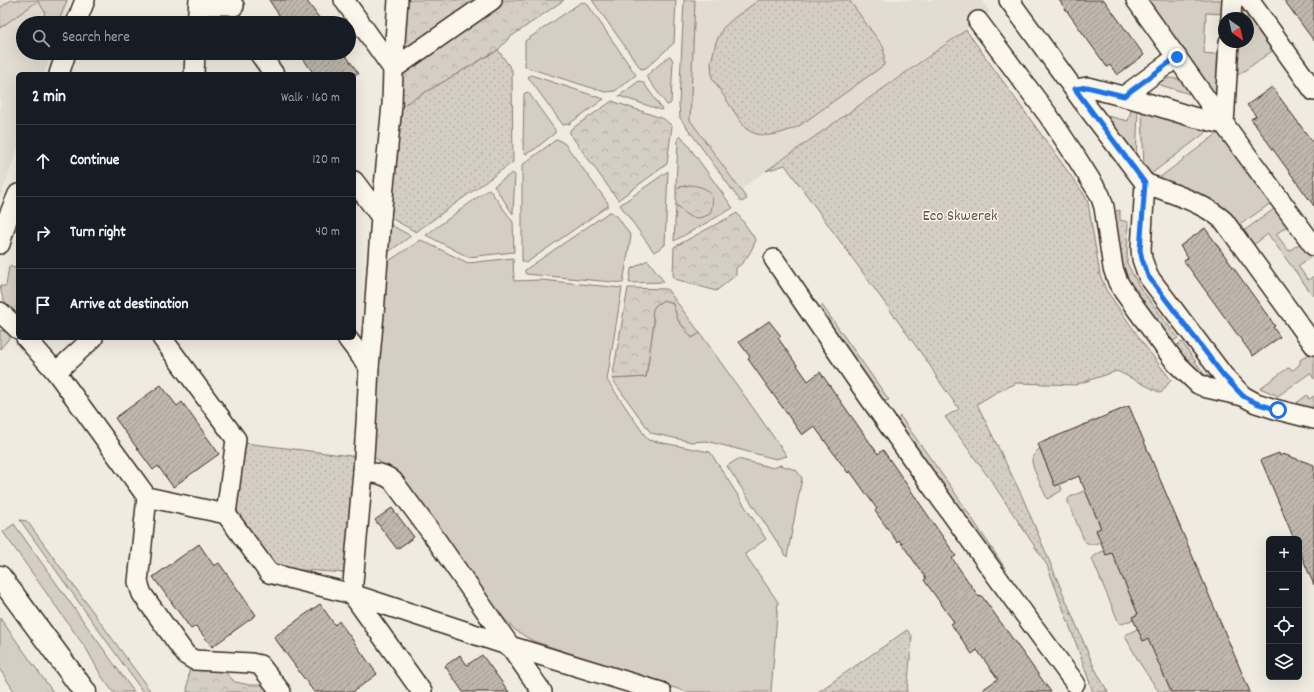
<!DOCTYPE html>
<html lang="en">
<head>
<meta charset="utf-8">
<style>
	:root { --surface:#171b24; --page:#20242c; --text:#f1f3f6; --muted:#9ea1a6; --line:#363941 }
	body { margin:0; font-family:Dekko,sans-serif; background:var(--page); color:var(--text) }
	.controls { position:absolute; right:12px; bottom:12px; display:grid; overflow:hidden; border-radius:6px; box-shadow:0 4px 16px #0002 }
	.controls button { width:36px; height:36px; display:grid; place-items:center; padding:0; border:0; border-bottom:1px solid var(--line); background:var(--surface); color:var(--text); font:20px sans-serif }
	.compass { position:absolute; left:1218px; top:12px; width:36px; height:36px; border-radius:50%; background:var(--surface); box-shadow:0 4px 16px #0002; rotate:146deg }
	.stop { position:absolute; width:12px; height:12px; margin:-9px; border:3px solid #1a73e8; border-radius:50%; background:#fff }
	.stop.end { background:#1a73e8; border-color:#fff; box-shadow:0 1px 4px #0008 }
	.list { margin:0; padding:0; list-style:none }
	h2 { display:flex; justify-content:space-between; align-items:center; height:52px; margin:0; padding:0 16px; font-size:17px }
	h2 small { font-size:13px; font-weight:400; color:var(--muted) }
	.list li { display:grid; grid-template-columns:26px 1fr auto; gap:12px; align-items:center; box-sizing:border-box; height:72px; padding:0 16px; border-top:1px solid var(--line) }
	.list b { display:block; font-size:15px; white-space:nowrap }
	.list em { font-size:13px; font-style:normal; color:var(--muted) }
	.icon { flex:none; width:22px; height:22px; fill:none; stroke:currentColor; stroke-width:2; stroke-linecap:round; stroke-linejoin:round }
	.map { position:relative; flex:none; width:1314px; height:692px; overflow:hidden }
	.search { position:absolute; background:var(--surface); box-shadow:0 4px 16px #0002; left:16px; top:16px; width:340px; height:44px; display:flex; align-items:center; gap:10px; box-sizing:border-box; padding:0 14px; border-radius:22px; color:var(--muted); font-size:15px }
	.panel { position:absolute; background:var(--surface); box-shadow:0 4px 16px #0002; left:16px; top:72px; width:340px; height:268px; border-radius:6px }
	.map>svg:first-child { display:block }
	.built { fill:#e2dcd1 }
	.grass { fill:#d5cec3; stroke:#887c70 }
	.forest { fill:url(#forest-crowns); stroke:#887c70 }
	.park { fill:url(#park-dots); stroke:#887c70 }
	.building { fill:url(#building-hatch); stroke:#3b2a1e }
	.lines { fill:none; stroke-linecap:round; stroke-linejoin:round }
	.minor-casing { stroke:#3b2a1e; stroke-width:22 }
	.tertiary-casing { stroke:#3b2a1e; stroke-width:25 }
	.minor { stroke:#fbf7ec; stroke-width:19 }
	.tertiary { stroke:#fbf7ec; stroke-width:22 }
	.route { stroke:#1a73e8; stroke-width:5 }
	.labels { text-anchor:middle; stroke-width:3; stroke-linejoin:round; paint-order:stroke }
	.park-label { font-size:16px; fill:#625347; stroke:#fbf7ec }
</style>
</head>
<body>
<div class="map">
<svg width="1314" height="692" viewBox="0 0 1314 692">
	<defs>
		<pattern id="forest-crowns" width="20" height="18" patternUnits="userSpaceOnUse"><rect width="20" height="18" fill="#d5cec3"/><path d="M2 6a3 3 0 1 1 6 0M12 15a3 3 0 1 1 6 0" fill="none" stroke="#b8b1a7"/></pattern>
		<pattern id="park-dots" width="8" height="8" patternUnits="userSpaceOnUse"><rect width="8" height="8" fill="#d5cec3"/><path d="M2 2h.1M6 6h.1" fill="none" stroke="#b8b1a7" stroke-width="1.8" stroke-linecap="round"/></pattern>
		<pattern id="building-hatch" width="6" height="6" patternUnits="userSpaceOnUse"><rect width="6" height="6" fill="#c0b8ad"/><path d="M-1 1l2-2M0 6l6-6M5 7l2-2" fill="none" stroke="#9d968c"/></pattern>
	</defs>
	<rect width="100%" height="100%" fill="#f0ebe0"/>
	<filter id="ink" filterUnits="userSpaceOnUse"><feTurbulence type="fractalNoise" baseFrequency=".025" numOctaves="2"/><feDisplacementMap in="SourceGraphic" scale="8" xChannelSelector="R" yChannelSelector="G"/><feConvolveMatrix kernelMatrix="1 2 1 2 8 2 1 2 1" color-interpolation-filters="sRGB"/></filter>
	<g filter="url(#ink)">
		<g class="built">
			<polygon points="0,0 70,0 62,23 23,23 23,53 51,53 44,74 18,74 18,147 0,199"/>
			<polygon points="695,0 981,0 990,12 741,189 690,120"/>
		</g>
		<g class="grass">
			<polygon points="11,0 67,0 58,23 42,23 45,12 38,1 0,28 0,8"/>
			<polygon points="592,0 676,0 674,43 646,68 641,69"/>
			<polygon points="684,0 695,0 690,120 747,199 741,202 680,118 679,104"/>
			<polygon points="1145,0 1226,0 1225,14 1206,13 1204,53 1223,55 1216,99"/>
			<polygon points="586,2 636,75 615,91 605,92 525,67 525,41 580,3"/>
			<polygon points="1240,2 1275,49 1234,78 1236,42 1248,42 1248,18 1237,18"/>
			<polygon points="669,56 671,57 673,61 671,103 668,105 667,105 646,76"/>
			<polygon points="531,75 604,99 569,124 563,125 528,77"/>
			<polygon points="1171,78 1183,80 1196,96 1154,83"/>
			<polygon points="639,81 643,82 662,109 661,110 619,96"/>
			<polygon points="528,92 555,130 555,133 535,149 526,154 523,149 524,94 525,93"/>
			<polygon points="1132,107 1138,109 1136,161 1103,115 1128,121"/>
			<polygon points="1142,111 1209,130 1151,174 1144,170"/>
			<polygon points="1222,130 1274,201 1238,226 1160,180 1159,178"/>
			<path d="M680,136L682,137L733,208L674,241L676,204C684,214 690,219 703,217L690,185L676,188L678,138Z"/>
			<polygon points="557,139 565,144 608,203 608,206 526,263 522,261 522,165"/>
			<polygon points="668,171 665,245 654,252 620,205"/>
			<polygon points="512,173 515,175 513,214 494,186"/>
			<polygon points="489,189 513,222 514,252 468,257 426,235"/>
			<polygon points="1277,207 1290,224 1276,234 1289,251 1303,241 1313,255 1298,266 1308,280 1314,276 1314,297 1268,234 1252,246 1242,232"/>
			<polygon points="609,212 611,212 617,216 631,236 623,283 526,274 525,273 525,270"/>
			<polygon points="389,224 411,236 387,253"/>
			<polygon points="421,240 468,263 513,258 514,281 541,280 622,288 607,380 648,440 710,452 766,539 745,554 778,602 771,692 687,692 533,641 515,630 497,611 400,475 389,469 373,456 384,264"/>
			<polygon points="648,260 664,282 629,283 631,269"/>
			<path d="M9,266L18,269V303L16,307L18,309V315C7,305 2,301 0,286H6Z"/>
			<path d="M664,300L673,304L678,320L692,338L700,333L787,456L776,459L706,441L692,442L651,433L612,379L646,377L654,322C650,309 653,306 664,300Z"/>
			<polygon points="822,305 889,400 885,401 882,400 818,308"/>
			<polygon points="0,330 6,332 12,335 0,349"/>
			<polygon points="1311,353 1314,357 1314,379 1310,373 1278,396 1260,388 1288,368 1293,370 1300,364 1300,360"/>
			<polygon points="1307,395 1309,399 1314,396 1314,403 1310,413 1294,405"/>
			<polygon points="900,416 951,487 1005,568 998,564 898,425 898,419"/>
			<path d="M1042,447L1062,489L1061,491L1047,499C1043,489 1034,472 1032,462C1031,456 1037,450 1042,447Z"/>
			<polygon points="738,459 774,468 780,465 796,470 802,478 787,557 727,466"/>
			<path d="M1095,486L1114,535C1105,539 1091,550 1084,540L1068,502V499L1070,497Z"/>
			<polygon points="20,520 27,521 151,692 143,692"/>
			<polygon points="14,524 134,692 113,692 102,677 87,650 3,532"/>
			<path d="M1118,546L1144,615L1122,624L1119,623L1116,616L1092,559C1096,552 1110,549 1118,546Z"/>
			<polygon points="0,618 53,692 15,692 0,670"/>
			<polygon points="1147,624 1172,692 1160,692 1157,689 1139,662 1125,636 1127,634"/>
		</g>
		<g class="forest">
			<polygon points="408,0 564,0 509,38 498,50 395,110 405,39"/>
			<polygon points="612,101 664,119 672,126 667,164 618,200 570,134 570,130"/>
			<path d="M690,185C709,187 717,194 710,214C694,222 687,217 676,204V188Z"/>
			<path d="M737,213L756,240C751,251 747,261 736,268V275L716,291L675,279L673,275L674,247Z"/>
			<path d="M628,288L667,289L700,333L692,338L678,320L673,304L664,300C653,306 650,309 654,322L646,377L612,379Z"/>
			<polygon points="203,667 224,671 235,682 250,685 266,685 271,692 187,692 189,671 191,669"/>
		</g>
		<g class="park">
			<path d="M759,0H849L884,48V65L799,126C781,134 762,141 745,128L712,78L711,62L716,42L723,28L734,18Z"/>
			<polygon points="966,30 1084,194 1088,203 1100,275 1106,290 1145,346 1171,380 1161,393 1117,371 1075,385 1017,383 995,393 977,404 1022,496 1094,667 1108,692 1093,692 1078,649 1047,565 992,482 945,417 959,409 937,378 931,367 785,165 766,171"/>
			<polygon points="498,50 512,70 513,162 416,232 389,217 395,110"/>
			<polygon points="1120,210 1120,220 1128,222 1127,263 1139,286 1178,338 1172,342 1125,276 1123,271 1113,212"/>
			<polygon points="1182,342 1204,374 1214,378 1214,380 1196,373 1175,346"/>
			<polygon points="245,443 359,457 347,573 272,568 234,512"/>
			<polygon points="907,630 912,636 907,692 818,692"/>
		</g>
		<g class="building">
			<polygon points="269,0 306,0 323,23 278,23 277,21 281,18"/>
			<polygon points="1059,0 1104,0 1144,55 1117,75 1110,65 1107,67"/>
			<polygon points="1284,0 1314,0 1314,41"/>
			<polygon points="299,53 344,53 359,74 314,74"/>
			<polygon points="1272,87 1314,144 1314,206 1251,119 1256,116 1247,105"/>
			<polygon points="1205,228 1275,326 1273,327 1280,337 1253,356 1184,261 1188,258 1180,246"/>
			<polygon points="769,321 781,336 778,338 808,381 820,372 878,454 883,450 956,556 952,558 979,597 981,595 1051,692 979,692 998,679 977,650 972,654 951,624 954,622 924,580 926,578 899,540 897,542 875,511 877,509 850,471 848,473 814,426 802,435 748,359 750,357 739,342"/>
			<polygon points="161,385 177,406 182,402 219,454 173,487 158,466 153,470 115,418"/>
			<polygon points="1129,406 1250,692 1171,692 1148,639 1143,641 1132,617 1138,614 1112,553 1106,555 1096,530 1101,528 1082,483 1081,483 1079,476 1055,486 1038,444"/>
			<polygon points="1279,453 1280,456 1283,454 1314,465 1314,585 1299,550 1299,539 1294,539 1261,460"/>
			<polygon points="392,508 414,537 397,549 375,520"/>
			<polygon points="199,544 214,566 219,563 256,615 212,647 196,626 191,629 153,577"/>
			<polygon points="320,604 335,625 339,621 377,674 353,692 314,692 274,637"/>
			<polygon points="460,655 467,665 482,655 509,692 463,692 445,666"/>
		</g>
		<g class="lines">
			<defs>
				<g id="minor">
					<polyline points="344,0 393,69 492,0"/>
					<polyline points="398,0 393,69 392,105 381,217 374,314 369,367 367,408 363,472 352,594 422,692"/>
					<polyline points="1009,0 1081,99 1145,183 1141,249 1142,259 1148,276 1223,375 1243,396 1256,403 1278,410 1314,419"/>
					<polyline points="1136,0 1224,124"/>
					<polyline points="1249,0 1314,91"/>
					<polyline points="199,5 228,5 234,6"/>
					<polyline points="1231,18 1232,0"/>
					<polyline points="978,21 1048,115 1076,157 1100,195 1104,207 1113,268 1118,282 1124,292 1176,363 1198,384 1207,388 1243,396"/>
					<polyline points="76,23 85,0"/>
					<polyline points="197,23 199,0"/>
					<polyline points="259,53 274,74"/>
					<polyline points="59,74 66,53"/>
					<polyline points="194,74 195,53"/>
					<polyline points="1075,89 1087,87 1141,101 1193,117 1224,124 1314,246"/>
					<polyline points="1124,96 1177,57"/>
					<polyline points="1224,124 1229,42"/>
					<polyline points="354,181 381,217"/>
					<path d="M1145,183C1172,194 1203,202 1224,221L1314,345"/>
					<polyline points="0,244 7,220 18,194"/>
					<path d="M774,259C871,403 972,544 1075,683"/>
					<polyline points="0,312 18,329"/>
					<polyline points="26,338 56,372 93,338"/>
					<polyline points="162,338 236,439 226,514"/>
					<polyline points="347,338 369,367"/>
					<polyline points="56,372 147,497 226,514 269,573 352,594 510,646 661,692"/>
					<path d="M363,472C374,473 384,473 393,481L430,531L542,692"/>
					<polyline points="147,497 138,582 142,594 186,655 194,660 251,663 260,665 281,692"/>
				</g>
				<polyline id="tertiary" points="0,577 85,692"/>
			</defs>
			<use href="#minor" class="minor-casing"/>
			<use href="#tertiary" class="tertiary-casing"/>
			<use href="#minor" class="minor"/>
			<use href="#tertiary" class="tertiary"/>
		</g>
	</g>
	<g class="lines" filter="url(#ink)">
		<polyline class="route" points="1177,57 1124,96 1087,87 1075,89 1145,183 1140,250 1142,259 1148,276 1223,375 1243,396 1256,403 1278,410"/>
	</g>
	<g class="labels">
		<g class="park-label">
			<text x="960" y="220">Eco Skwerek</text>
		</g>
	</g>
</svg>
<div class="controls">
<button>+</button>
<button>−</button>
<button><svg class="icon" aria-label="locate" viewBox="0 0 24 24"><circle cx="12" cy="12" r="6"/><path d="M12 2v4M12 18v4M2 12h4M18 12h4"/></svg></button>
<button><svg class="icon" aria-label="layers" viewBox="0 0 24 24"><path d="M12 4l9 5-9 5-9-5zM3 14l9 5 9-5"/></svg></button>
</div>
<svg class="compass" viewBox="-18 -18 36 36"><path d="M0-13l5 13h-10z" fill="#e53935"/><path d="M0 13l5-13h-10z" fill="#9ea1a6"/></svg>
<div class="stop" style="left:1278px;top:410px"></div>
<div class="stop end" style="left:1177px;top:57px"></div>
<div class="search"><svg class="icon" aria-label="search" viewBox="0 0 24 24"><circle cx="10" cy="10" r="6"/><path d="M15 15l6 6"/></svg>Search here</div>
<section class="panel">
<h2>2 min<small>Walk · 160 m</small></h2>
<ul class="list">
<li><svg class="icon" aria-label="ahead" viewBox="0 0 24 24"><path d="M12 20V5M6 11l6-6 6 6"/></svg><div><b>Continue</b></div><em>120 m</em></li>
<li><svg class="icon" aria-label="right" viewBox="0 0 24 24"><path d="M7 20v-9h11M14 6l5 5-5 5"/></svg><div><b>Turn right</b></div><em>40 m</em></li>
<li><svg class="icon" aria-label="arrive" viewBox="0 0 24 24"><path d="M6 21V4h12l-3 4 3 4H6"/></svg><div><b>Arrive at destination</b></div></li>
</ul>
</section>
</div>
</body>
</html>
